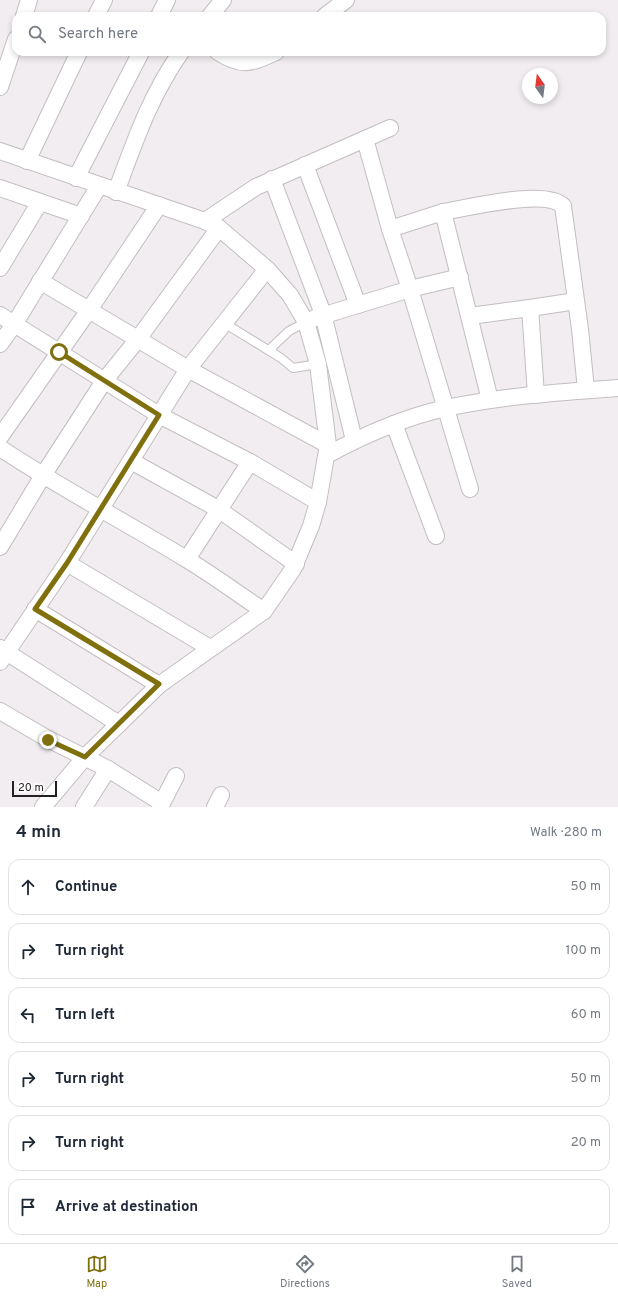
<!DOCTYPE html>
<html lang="en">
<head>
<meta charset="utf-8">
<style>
	:root { --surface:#fff; --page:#f2f2f3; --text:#1f2937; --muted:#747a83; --line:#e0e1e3; --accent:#806f0d }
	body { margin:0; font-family:Overpass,sans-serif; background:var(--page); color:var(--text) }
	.compass { position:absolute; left:522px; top:68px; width:36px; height:36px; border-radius:50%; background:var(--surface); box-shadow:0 2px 6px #0003; rotate:346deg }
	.scale { position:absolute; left:12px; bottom:10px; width:45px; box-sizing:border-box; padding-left:4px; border:2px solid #222021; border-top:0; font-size:11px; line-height:14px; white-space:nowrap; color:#222021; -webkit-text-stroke:3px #fff; paint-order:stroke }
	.stop { position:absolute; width:12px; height:12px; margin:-9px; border:3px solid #806f0d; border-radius:50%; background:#fff }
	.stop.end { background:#806f0d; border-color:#fff; box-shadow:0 1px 4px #0008 }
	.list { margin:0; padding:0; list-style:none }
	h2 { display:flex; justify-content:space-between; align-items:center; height:52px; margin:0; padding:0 16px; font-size:17px }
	h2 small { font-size:13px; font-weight:400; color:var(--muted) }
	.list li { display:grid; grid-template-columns:26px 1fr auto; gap:12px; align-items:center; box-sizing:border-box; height:56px; margin:0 8px 8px; padding:0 8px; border:1px solid var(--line); border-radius:12px }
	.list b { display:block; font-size:15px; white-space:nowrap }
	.list em { font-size:13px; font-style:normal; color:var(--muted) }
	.icon { flex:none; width:22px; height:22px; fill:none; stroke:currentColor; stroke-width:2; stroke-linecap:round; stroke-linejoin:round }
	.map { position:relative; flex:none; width:618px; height:807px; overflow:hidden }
	.search { position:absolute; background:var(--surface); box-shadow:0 2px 6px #0003; left:12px; right:12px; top:12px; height:44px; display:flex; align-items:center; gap:10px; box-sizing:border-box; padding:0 14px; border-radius:12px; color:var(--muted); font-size:15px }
	.sheet { height:436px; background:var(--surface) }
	nav { display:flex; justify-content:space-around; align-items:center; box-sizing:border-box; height:56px; border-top:1px solid var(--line); background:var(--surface); font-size:11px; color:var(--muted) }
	nav a { display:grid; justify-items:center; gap:2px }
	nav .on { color:var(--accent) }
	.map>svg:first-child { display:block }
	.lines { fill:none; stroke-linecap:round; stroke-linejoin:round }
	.lane-casing { stroke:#c3bec1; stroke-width:10 }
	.street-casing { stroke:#c3bec1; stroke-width:18 }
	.lane { stroke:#fff; stroke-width:8 }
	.street { stroke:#fff; stroke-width:16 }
	.route { stroke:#806f0d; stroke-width:5 }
</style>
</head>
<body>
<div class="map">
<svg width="618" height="807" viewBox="0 0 618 807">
	<rect width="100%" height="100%" fill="#f2edf0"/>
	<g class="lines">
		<defs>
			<g id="lane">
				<polyline points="224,323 281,358 293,368 318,364"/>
				<polyline points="272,352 272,347 289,331 306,322"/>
			</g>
			<g id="street">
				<polyline points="24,16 29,0"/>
				<polyline points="96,16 104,0"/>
				<polyline points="159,16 167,0"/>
				<polyline points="210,16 223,0"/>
				<polyline points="325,16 346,0"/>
				<path d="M218,52C243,68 251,63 276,52"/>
				<polyline points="0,87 16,39"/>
				<polyline points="365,139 390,229 410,289 470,489"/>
				<polyline points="0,151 205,221 219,228 267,269 290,295 306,322 318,364 328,445 318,502 311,526 293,569 264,611 159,685 85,757 43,807"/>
				<polyline points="27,161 79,52"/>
				<polyline points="305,165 358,305"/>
				<polyline points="76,178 141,52"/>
				<polyline points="272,179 323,314 354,440"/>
				<polyline points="0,188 81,216"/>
				<path d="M116,192C135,141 150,96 181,52"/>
				<path d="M443,212C467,208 546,188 563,206L580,329L586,390"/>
				<polyline points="205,221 256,187 390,128"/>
				<polyline points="390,229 443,212 490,400"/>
				<polyline points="0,268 40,202"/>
				<polyline points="40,281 188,369 328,445"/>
				<polyline points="0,315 159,415 250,462 318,502"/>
				<polyline points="470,316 530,308"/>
				<polyline points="315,318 410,289 460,277"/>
				<polyline points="0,344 15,323 99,186"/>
				<polyline points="536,395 530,308 576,301"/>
				<polyline points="394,424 436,536"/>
				<polyline points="0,437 89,310 159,205"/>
				<path d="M0,448C60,488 124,521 186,559C213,575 238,594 264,611"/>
				<path d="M327,455C364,435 405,417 446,408C502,396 561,392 618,388"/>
				<polyline points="131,461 218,509 296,564"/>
				<polyline points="0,547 42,477 104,381 138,339 219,228"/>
				<polyline points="187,559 250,462"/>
				<polyline points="67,563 210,648"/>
				<polyline points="35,609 159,685"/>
				<polyline points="0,648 119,724"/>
				<polyline points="0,662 67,563 188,369 267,269"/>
				<polyline points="0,711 48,739 108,769 162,803"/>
				<polyline points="84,807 108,769"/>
				<polyline points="160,807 176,776"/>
				<polyline points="215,807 221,795"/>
			</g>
		</defs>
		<use href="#lane" class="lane-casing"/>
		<use href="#street" class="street-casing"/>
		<use href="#lane" class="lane"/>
		<use href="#street" class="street"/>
	</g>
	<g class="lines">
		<polyline class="route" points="48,740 85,757 159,684 35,609 67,563 159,415 59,352"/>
	</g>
</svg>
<svg class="compass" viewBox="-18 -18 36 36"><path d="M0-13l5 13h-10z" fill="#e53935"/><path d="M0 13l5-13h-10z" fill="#747a83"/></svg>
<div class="scale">20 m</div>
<div class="stop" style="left:59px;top:352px"></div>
<div class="stop end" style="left:48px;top:740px"></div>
<div class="search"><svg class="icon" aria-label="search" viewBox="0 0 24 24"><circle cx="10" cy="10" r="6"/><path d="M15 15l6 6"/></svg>Search here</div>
</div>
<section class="sheet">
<h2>4 min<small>Walk · 280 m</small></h2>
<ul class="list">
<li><svg class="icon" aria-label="ahead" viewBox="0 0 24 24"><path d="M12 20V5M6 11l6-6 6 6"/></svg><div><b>Continue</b></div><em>50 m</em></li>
<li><svg class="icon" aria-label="right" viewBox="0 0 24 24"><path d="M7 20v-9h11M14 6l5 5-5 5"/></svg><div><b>Turn right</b></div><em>100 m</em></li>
<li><svg class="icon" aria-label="left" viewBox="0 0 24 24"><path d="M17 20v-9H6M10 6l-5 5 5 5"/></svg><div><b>Turn left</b></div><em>60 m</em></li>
<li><svg class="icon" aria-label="right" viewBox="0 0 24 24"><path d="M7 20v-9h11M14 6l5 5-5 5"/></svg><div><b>Turn right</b></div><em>50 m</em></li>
<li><svg class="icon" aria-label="right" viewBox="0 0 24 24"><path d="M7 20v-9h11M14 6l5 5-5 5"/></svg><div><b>Turn right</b></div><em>20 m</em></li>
<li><svg class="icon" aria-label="arrive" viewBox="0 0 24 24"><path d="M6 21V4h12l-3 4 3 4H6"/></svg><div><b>Arrive at destination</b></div></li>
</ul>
</section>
<nav>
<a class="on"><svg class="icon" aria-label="map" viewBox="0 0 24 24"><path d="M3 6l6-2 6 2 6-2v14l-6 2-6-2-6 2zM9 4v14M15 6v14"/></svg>Map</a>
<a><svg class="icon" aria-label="directions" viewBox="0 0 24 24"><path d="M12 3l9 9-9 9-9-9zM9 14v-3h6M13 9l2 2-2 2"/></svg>Directions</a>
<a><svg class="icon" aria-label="saved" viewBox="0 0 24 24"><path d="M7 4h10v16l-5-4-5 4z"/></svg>Saved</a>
</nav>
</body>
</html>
